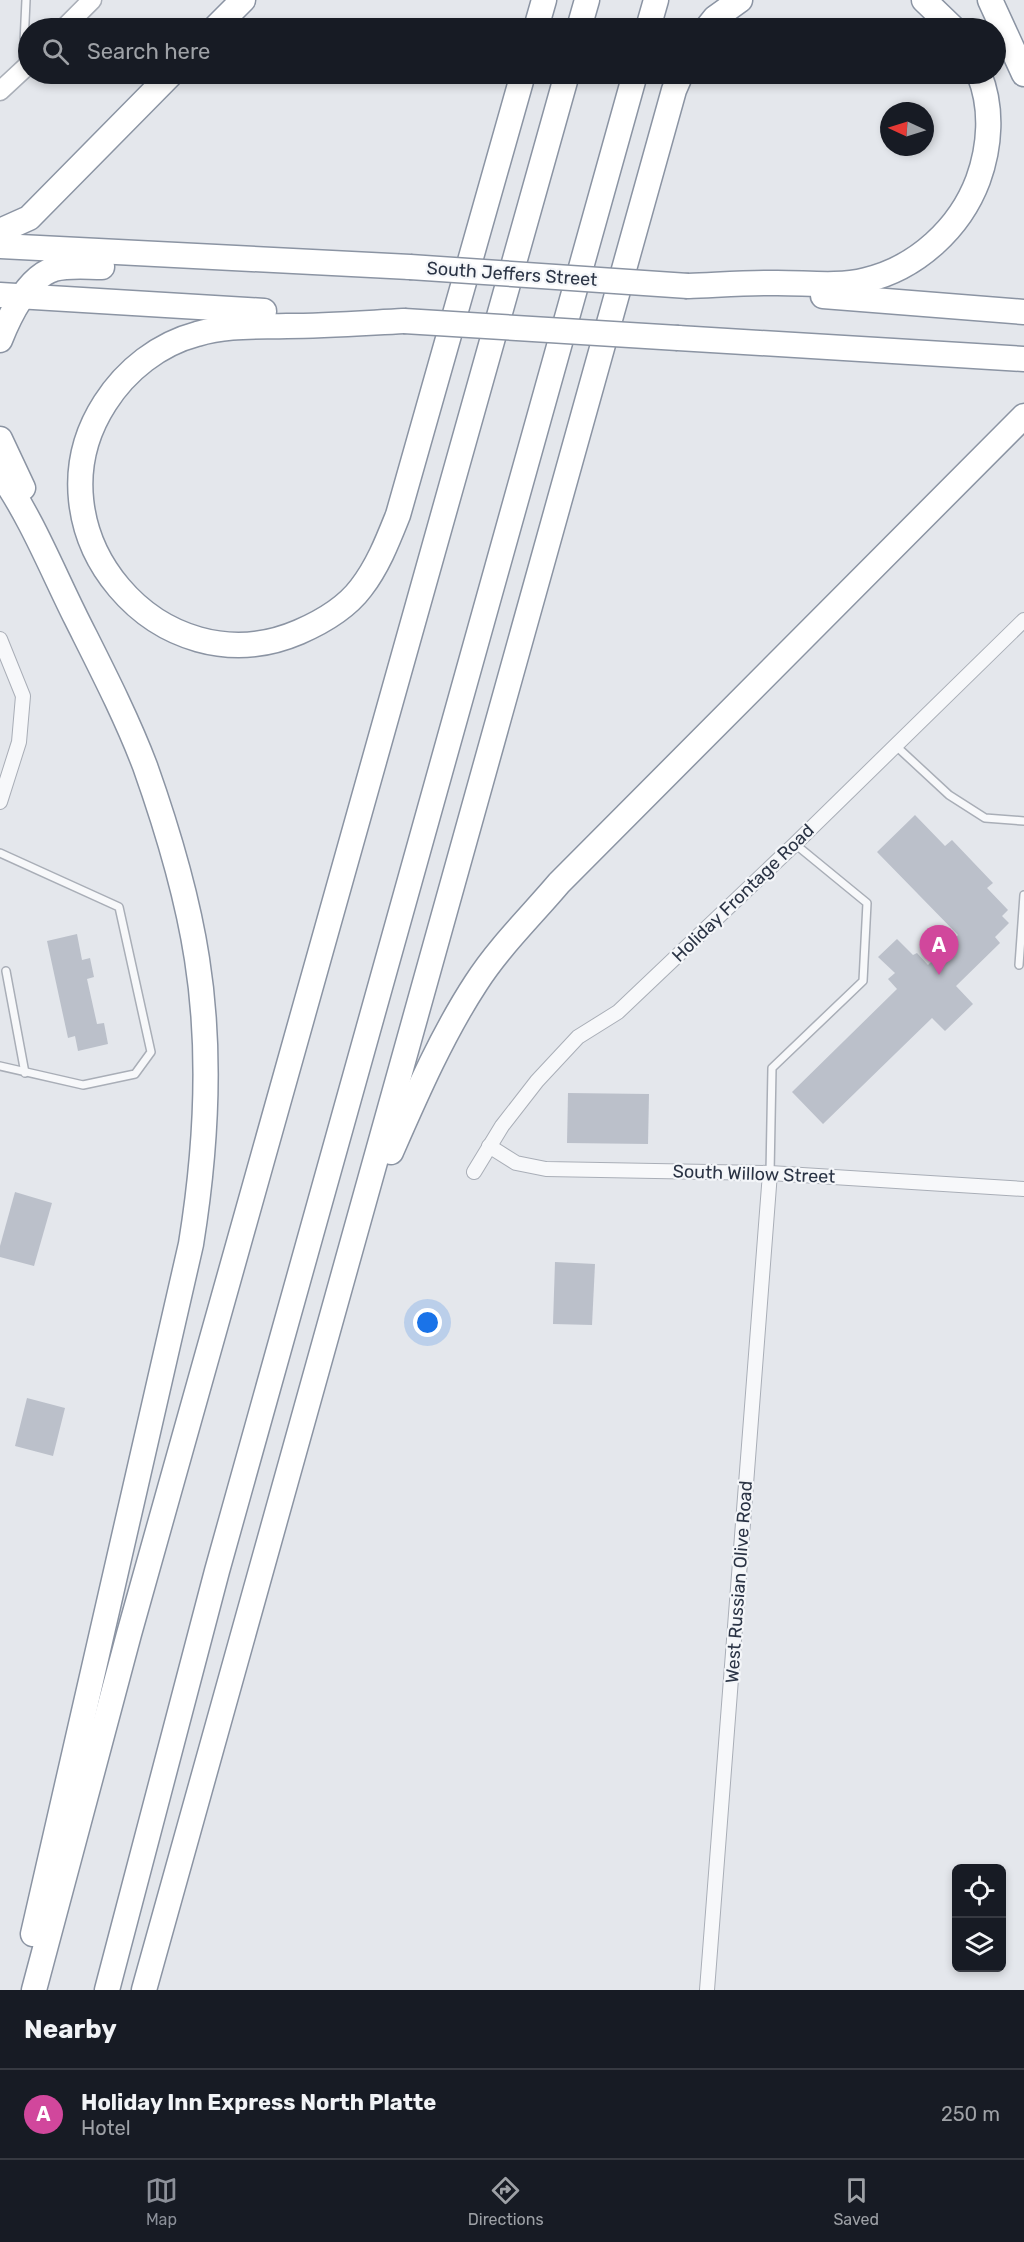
<!DOCTYPE html>
<html lang="en">
<head>
<meta charset="utf-8">
<style>
	:root { --surface:#171b24; --page:#20242c; --text:#f1f3f6; --muted:#9ea1a6; --line:#363941; --accent:#8c9099 }
	body { margin:0; font-family:Rubik,sans-serif; background:var(--page); color:var(--text) }
	.controls { position:absolute; right:18px; bottom:18px; display:grid; overflow:hidden; border-radius:9px; box-shadow:0 3px 9px #0003 }
	.controls button { width:54px; height:54px; display:grid; place-items:center; padding:0; border:0; border-bottom:2px solid var(--line); background:var(--surface); color:var(--text); font:30px sans-serif }
	.compass { position:absolute; left:880px; top:102px; width:54px; height:54px; border-radius:50%; background:var(--surface); box-shadow:0 3px 9px #0003; rotate:274deg }
	.you { position:absolute; left:428px; top:1323px; width:21px; height:21px; margin:-15px; border:4px solid #fff; border-radius:50%; background:#1a73e8; box-shadow:0 0 0 9px #1a73e833 }
	.badge { display:grid; place-items:center; width:39px; height:39px; border-radius:50%; background:var(--accent); color:#fff; font-size:20px; font-weight:700 }
	.pin { position:absolute; translate:-50% -50px; filter:drop-shadow(0 2px 3px #0008) }
	.pin::after { content:''; position:absolute; top:32px; width:21px; height:18px; background:inherit; clip-path:polygon(0 0,100% 0,50% 100%) }
	.list { margin:0; padding:0; list-style:none }
	h2 { display:flex; justify-content:space-between; align-items:center; height:78px; margin:0; padding:0 24px; font-size:26px }
	h2 small { font-size:20px; font-weight:400; color:var(--muted) }
	.list li { display:grid; grid-template-columns:39px 1fr auto; gap:18px; align-items:center; box-sizing:border-box; height:90px; padding:0 24px; border-top:2px solid var(--line) }
	.list b { display:block; font-size:22px; white-space:nowrap }
	.list p { margin:0; font-size:20px; white-space:nowrap; color:var(--muted) }
	.list em { font-size:20px; font-style:normal; color:var(--muted) }
	.icon { flex:none; width:33px; height:33px; fill:none; stroke:currentColor; stroke-width:2; stroke-linecap:round; stroke-linejoin:round }
	.map { position:relative; flex:none; width:1024px; height:1990px; overflow:hidden }
	.search { position:absolute; background:var(--surface); box-shadow:0 3px 9px #0003; left:18px; right:18px; top:18px; height:66px; display:flex; align-items:center; gap:15px; box-sizing:border-box; padding:0 21px; border-radius:33px; color:var(--muted); font-size:22px }
	.sheet { height:168px; background:var(--surface) }
	nav { display:flex; justify-content:space-around; align-items:center; box-sizing:border-box; height:84px; border-top:2px solid var(--line); background:var(--surface); font-size:16px; color:var(--muted) }
	nav a { display:grid; justify-items:center; gap:3px }
	nav .on { color:var(--accent) }
	.map>svg:first-child { display:block }
	.building { fill:#bbc0ca }
	.lines { fill:none; stroke-linecap:round; stroke-linejoin:round }
	.lane-casing { stroke:#a9aeb7; stroke-width:10 }
	.street-casing { stroke:#a9aeb7; stroke-width:16 }
	.secondary-casing { stroke:#a9aeb7; stroke-width:21 }
	.highway-casing { stroke:#8b94a3; stroke-width:27 }
	.lane { stroke:#f7f8fa; stroke-width:7 }
	.street { stroke:#f7f8fa; stroke-width:14 }
	.secondary { stroke:#fff; stroke-width:18 }
	.highway { stroke:#fff; stroke-width:24 }
	.highway-bridge-casing { stroke:#8b94a3; stroke-width:27; stroke-linecap:butt }
	.highway-bridge { stroke:#fff; stroke-width:24 }
	.labels { text-anchor:middle; stroke-width:4.5; stroke-linejoin:round; paint-order:stroke }
	.street-label { font-size:18px; fill:#2b3445; stroke:#f4f6f9 }
</style>
</head>
<body>
<div class="map">
<svg width="1024" height="1990" viewBox="0 0 1024 1990">
	<rect width="100%" height="100%" fill="#e4e7ec"/>
	<g class="building">
		<polygon points="915,815 945,846 952,840 993,883 987,888 1008,910 1002,916 1009,923 995,937 1000,943 956,986 973,1004 945,1031 932,1018 823,1124 792,1092 897,989 888,979 895,973 878,957 897,939 913,955 917,953 928,965 958,935 877,852"/>
		<polygon points="77,934 82,960 90,958 94,977 87,979 97,1024 104,1023 108,1044 78,1051 75,1036 68,1038 47,941"/>
		<polygon points="568,1093 649,1094 648,1144 567,1143"/>
		<polygon points="15,1192 52,1203 34,1266 0,1257 0,1246"/>
		<polygon points="555,1262 595,1264 592,1325 553,1324"/>
		<polygon points="27,1398 65,1408 53,1456 15,1446"/>
	</g>
	<g class="lines">
		<defs>
			<g id="lane">
				<polyline points="23,65 26,0"/>
				<polyline points="895,745 949,795 985,818 1024,821"/>
				<polyline points="0,853 119,907 151,1052 135,1074 83,1085 0,1066"/>
				<polyline points="1019,965 1024,895"/>
				<polyline points="6,971 25,1073"/>
				<polyline points="770,1173 772,1068 863,981 867,903 795,844"/>
			</g>
			<g id="street">
				<polyline points="0,639 23,696 19,742 0,802"/>
				<polyline points="489,1146 516,1163 546,1169 770,1173 1024,1189"/>
				<polyline points="474,1172 502,1126 537,1081 578,1037 618,1012 795,844 1024,620"/>
				<polyline points="707,1990 770,1173"/>
			</g>
			<g id="secondary">
				<polyline points="64,28 92,0"/>
				<polyline points="0,91 28,65"/>
			</g>
			<g id="highway">
				<polyline points="924,0 953,28"/>
				<polyline points="990,0 1024,74"/>
				<polyline points="215,28 243,0"/>
				<polyline points="536,28 544,0"/>
				<polyline points="579,28 587,0"/>
				<polyline points="648,28 656,0"/>
				<polyline points="707,28 715,18 740,0"/>
				<polyline points="0,231 29,218 171,74"/>
				<polyline points="0,246 410,267"/>
				<path d="M688,286C716,285 743,283 771,283C802,282 835,288 866,280C917,268 960,228 978,180C990,147 993,108 979,74"/>
				<polyline points="0,295 264,311"/>
				<polyline points="823,296 1024,312"/>
				<path d="M404,321C365,323 326,326 287,326C256,327 227,325 197,334C159,344 126,370 105,403C23,530 160,692 299,632C322,622 346,608 361,588C378,566 388,540 398,515L523,74"/>
				<polyline points="678,338 1024,359"/>
				<path d="M0,340C9,317 28,277 54,269C69,265 86,267 102,267"/>
				<polyline points="0,439 23,488"/>
				<path d="M0,473C31,517 52,570 76,618C100,666 126,716 145,766C167,828 187,894 197,959C212,1054 206,1151 191,1244L33,1934"/>
				<path d="M391,1152C416,1095 442,1035 476,983C499,947 532,915 559,883L1024,416"/>
				<polyline points="34,1990 129,1634 567,74"/>
				<polyline points="107,1990 217,1571 635,74"/>
				<polyline points="144,1990 674,90 681,74"/>
			</g>
		</defs>
		<use href="#lane" class="lane-casing"/>
		<use href="#street" class="street-casing"/>
		<use href="#secondary" class="secondary-casing"/>
		<use href="#highway" class="highway-casing"/>
		<use href="#lane" class="lane"/>
		<use href="#street" class="street"/>
		<use href="#secondary" class="secondary"/>
		<use href="#highway" class="highway"/>
		<defs>
			<g id="highway-bridge">
				<polyline points="410,267 688,286"/>
				<polyline points="404,321 678,338"/>
			</g>
		</defs>
		<use href="#highway-bridge" class="highway-bridge-casing"/>
		<use href="#highway-bridge" class="highway-bridge"/>
	</g>
	<g class="labels">
		<g class="street-label">
			<text transform="translate(512 274) rotate(4)" y="6">South Jeffers Street</text>
			<text transform="translate(743 893) rotate(-44)" y="6">Holiday Frontage Road</text>
			<text transform="translate(754 1174) rotate(2)" y="6">South Willow Street</text>
			<text transform="translate(739 1582) rotate(-86)" y="6">West Russian Olive Road</text>
		</g>
	</g>
</svg>
<div class="controls">
<button><svg class="icon" aria-label="locate" viewBox="0 0 24 24"><circle cx="12" cy="12" r="6"/><path d="M12 2v4M12 18v4M2 12h4M18 12h4"/></svg></button>
<button><svg class="icon" aria-label="layers" viewBox="0 0 24 24"><path d="M12 4l9 5-9 5-9-5zM3 14l9 5 9-5"/></svg></button>
</div>
<svg class="compass" viewBox="-18 -18 36 36"><path d="M0-13l5 13h-10z" fill="#e53935"/><path d="M0 13l5-13h-10z" fill="#9ea1a6"/></svg>
<div class="you"></div>
<div class="pin badge" style="left:939px;top:975px;background:#d1479c">A</div>
<div class="search"><svg class="icon" aria-label="search" viewBox="0 0 24 24"><circle cx="10" cy="10" r="6"/><path d="M15 15l6 6"/></svg>Search here</div>
</div>
<section class="sheet">
<h2>Nearby<small></small></h2>
<ul class="list">
<li><span class="badge" style="background:#d1479c">A</span><div><b>Holiday Inn Express North Platte</b><p>Hotel</p></div><em>250 m</em></li>
</ul>
</section>
<nav>
<a class="on"><svg class="icon" aria-label="map" viewBox="0 0 24 24"><path d="M3 6l6-2 6 2 6-2v14l-6 2-6-2-6 2zM9 4v14M15 6v14"/></svg>Map</a>
<a><svg class="icon" aria-label="directions" viewBox="0 0 24 24"><path d="M12 3l9 9-9 9-9-9zM9 14v-3h6M13 9l2 2-2 2"/></svg>Directions</a>
<a><svg class="icon" aria-label="saved" viewBox="0 0 24 24"><path d="M7 4h10v16l-5-4-5 4z"/></svg>Saved</a>
</nav>
</body>
</html>
